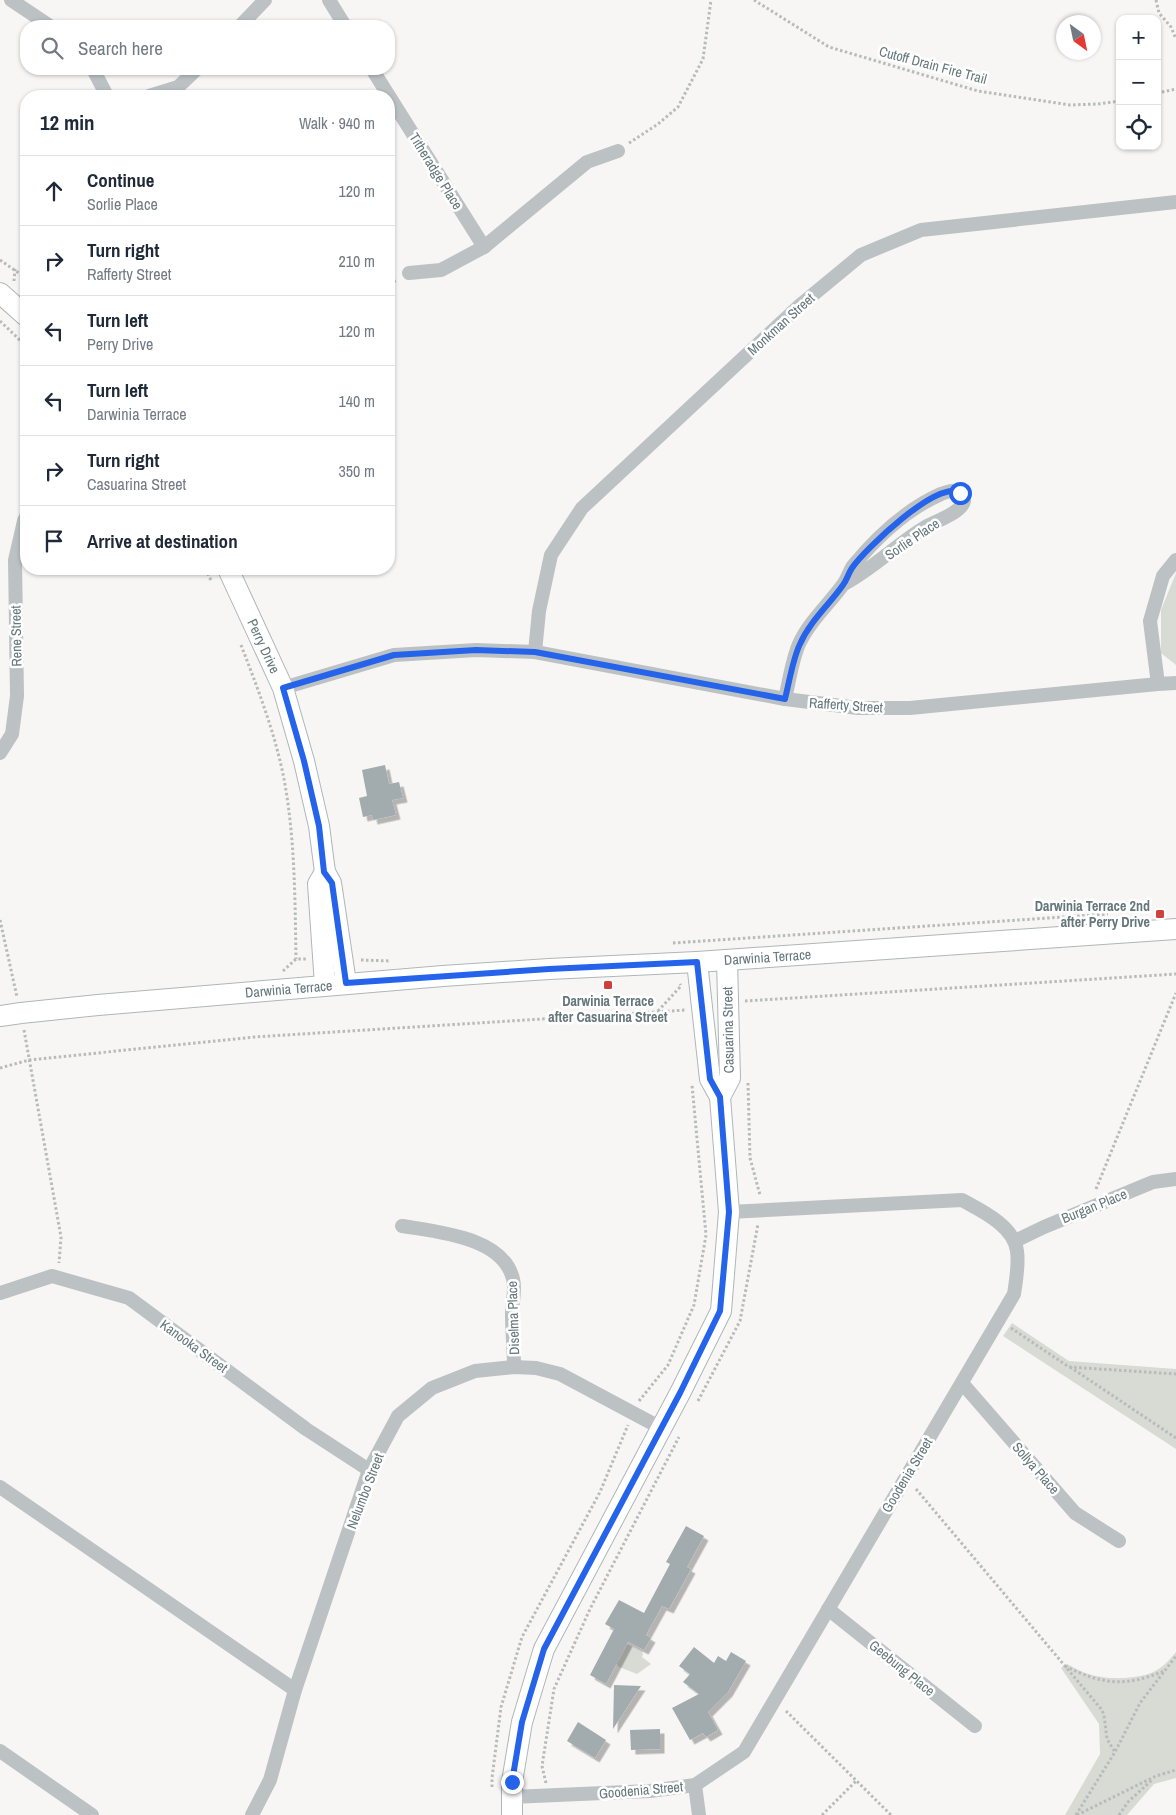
<!DOCTYPE html>
<html lang="en">
<head>
<meta charset="utf-8">
<style>
	:root { --surface:#fff; --page:#f6f6f7; --text:#1f2937; --muted:#747a83; --line:#e0e1e3 }
	body { margin:0; font-family:"Archivo Narrow",sans-serif; background:var(--page); color:var(--text) }
	.controls { position:absolute; right:15px; top:15px; display:grid; overflow:hidden; border-radius:10px; box-shadow:0 1px 4px #0004 }
	.controls button { width:45px; height:45px; display:grid; place-items:center; padding:0; border:0; border-bottom:1px solid var(--line); background:var(--surface); color:var(--text); font:25px sans-serif }
	.compass { position:absolute; left:1056px; top:15px; width:45px; height:45px; border-radius:50%; background:var(--surface); box-shadow:0 1px 4px #0004; rotate:147deg }
	.stop { position:absolute; width:15px; height:15px; margin:-11px; border:4px solid #2563eb; border-radius:50%; background:#fff }
	.stop.end { background:#2563eb; border-color:#fff; box-shadow:0 1px 5px #0008 }
	.list { margin:0; padding:0; list-style:none }
	h2 { display:flex; justify-content:space-between; align-items:center; height:65px; margin:0; padding:0 20px; font-size:21px }
	h2 small { font-size:16px; font-weight:400; color:var(--muted) }
	.list li { display:grid; grid-template-columns:32px 1fr auto; gap:15px; align-items:center; box-sizing:border-box; height:70px; padding:0 20px; border-top:1px solid var(--line) }
	.list b { display:block; font-size:19px; white-space:nowrap }
	.list p { margin:0; font-size:16px; white-space:nowrap; color:var(--muted) }
	.list em { font-size:16px; font-style:normal; color:var(--muted) }
	.icon { flex:none; width:28px; height:28px; fill:none; stroke:currentColor; stroke-width:2; stroke-linecap:round; stroke-linejoin:round }
	.map { position:relative; flex:none; width:1176px; height:1815px; overflow:hidden }
	.search { position:absolute; background:var(--surface); box-shadow:0 1px 4px #0004; left:20px; top:20px; width:375px; height:55px; display:flex; align-items:center; gap:12px; box-sizing:border-box; padding:0 18px; border-radius:20px; color:var(--muted); font-size:19px }
	.panel { position:absolute; background:var(--surface); box-shadow:0 1px 4px #0004; left:20px; top:90px; width:375px; height:485px; border-radius:20px }
	.map>svg:first-child { display:block }
	.green { fill:#d8dbd4 }
	.building { fill:#a2acaf; filter:url(#shadow) }
	.lines { fill:none; stroke-linecap:round; stroke-linejoin:round }
	.secondary-casing { stroke:#afb6b9; stroke-width:22 }
	.path { stroke:#b7bbbc; stroke-width:3; stroke-dasharray:2.5 2.5; stroke-linecap:butt }
	.street { stroke:#bcc2c4; stroke-width:14 }
	.secondary { stroke:#fff; stroke-width:20 }
	.route { stroke:#2563eb; stroke-width:6 }
	.poi-dot { fill:#cf413c; stroke:#fff; stroke-width:2 }
	.labels { text-anchor:middle; stroke-width:5; stroke-linejoin:round; paint-order:stroke }
	.street-label { font-size:14px; fill:#65777c; stroke:#fff }
	.poi-label { font-size:14px; font-weight:bold; fill:#65777c; stroke:#fff; text-anchor:end }
</style>
</head>
<body>
<div class="map">
<svg width="1176" height="1815" viewBox="0 0 1176 1815">
	<defs>
		<filter id="shadow"><feDropShadow dx="4.5" dy="4.5" stdDeviation="0" flood-color="#0004"/></filter>
	</defs>
	<rect width="100%" height="100%" fill="#f7f6f4"/>
	<g class="green">
		<polygon points="1176,573 1176,665 1161,653 1161,610"/>
		<polygon points="1012,1323 1069,1361 1176,1369 1176,1449 1003,1336"/>
		<polygon points="627,1644 642,1651 643,1654 642,1657 651,1664 637,1674 619,1667 614,1661"/>
		<path d="M1176,1652V1778L1154,1784L1127,1815H1065L1100,1754L1099,1724L1061,1668L1067,1664C1075,1668 1083,1673 1092,1675C1110,1680 1144,1680 1160,1668C1166,1664 1171,1658 1176,1652Z"/>
	</g>
	<g class="building">
		<polygon points="385,765 389,784 399,782 403,798 392,800 396,815 373,820 372,815 363,817 359,798 367,796 362,770"/>
		<polygon points="686,1526 704,1536 687,1567 691,1569 669,1609 662,1606 646,1635 651,1638 644,1650 628,1642 606,1684 590,1675 614,1629 605,1624 619,1600 644,1613 670,1564 666,1562"/>
		<polygon points="694,1647 714,1663 718,1656 726,1661 731,1652 746,1661 728,1692 708,1712 718,1730 706,1737 703,1733 690,1740 672,1708 699,1694 683,1682 690,1674 679,1666"/>
		<polygon points="614,1685 641,1686 613,1729"/>
		<polygon points="578,1722 606,1740 595,1758 567,1741"/>
		<polygon points="660,1729 660,1749 631,1750 630,1730"/>
	</g>
	<g class="lines">
		<defs>
			<g id="secondary">
				<polyline points="0,293 26,316"/>
				<path id="s1" d="M228,569L283,688L304,761L319,826L325,872L331,883L346,983"/>
				<polyline points="325,872 318,884 325,985"/>
				<path id="s2" d="M0,1016L21,1013L98,1005L443,976L549,969L697,962L1176,929"/>
				<polyline points="720,1097 730,1078 727,960"/>
				<polyline points="512,1815 512,1782 522,1722 544,1649 680,1393 721,1311 729,1212 720,1097 710,1079 697,962"/>
			</g>
		</defs>
		<use href="#secondary" class="secondary-casing"/>
		<g class="path">
			<polyline points="754,0 829,47 978,91 1070,105 1098,104 1120,101"/>
			<polyline points="1156,0 1159,13 1171,27 1176,39"/>
			<polyline points="1157,93 1176,89"/>
			<polyline points="629,143 658,124 678,107 703,59 711,0"/>
			<polyline points="0,260 26,278"/>
			<polyline points="14,281 15,269"/>
			<polyline points="389,284 397,280"/>
			<polyline points="0,321 26,346"/>
			<polyline points="205,569 212,582"/>
			<path d="M241,645C258,689 275,733 284,779C295,838 295,899 296,959"/>
			<polyline points="0,920 17,997"/>
			<polyline points="673,943 1108,914"/>
			<polyline points="361,960 390,961"/>
			<polyline points="283,971 296,959 307,959"/>
			<polyline points="745,1001 1176,974"/>
			<polyline points="658,1011 681,986 680,984"/>
			<polyline points="24,1030 61,1237 59,1263"/>
			<polyline points="0,1068 29,1060 254,1037 686,1010"/>
			<polyline points="748,1083 750,1158 760,1195"/>
			<polyline points="1096,1189 1176,993"/>
			<polyline points="1011,1328 1069,1367 1176,1374"/>
			<polyline points="1070,1367 1176,1438"/>
			<polyline points="639,1401 668,1365 694,1305 706,1235 692,1085"/>
			<polyline points="698,1401 740,1321 758,1224"/>
			<polyline points="916,1489 1102,1710 1104,1715 1107,1739 1115,1752"/>
			<path d="M1065,1666C1103,1685 1125,1687 1164,1671"/>
			<polyline points="786,1711 891,1815"/>
			<polyline points="546,1783 542,1766 554,1689 590,1609 679,1437"/>
			<polyline points="492,1787 492,1778 501,1707 522,1637 600,1492 628,1425"/>
			<polyline points="822,1815 857,1780"/>
			<polyline points="1076,1815 1115,1752 1140,1703 1176,1656"/>
			<polyline points="1077,1815 1156,1776 1176,1770"/>
			<polyline points="1119,1815 1128,1802 1153,1779"/>
		</g>
		<g class="street">
			<polyline points="11,0 50,26"/>
			<polyline points="329,0 345,26"/>
			<polyline points="240,26 265,0"/>
			<polyline points="93,69 107,96"/>
			<polyline points="372,69 484,247"/>
			<polyline points="149,96 178,87 197,69"/>
			<polyline points="409,273 441,270 484,247 587,162 618,151"/>
			<polyline points="535,652 539,611 551,555 582,508 798,307 861,255 921,230 1176,202"/>
			<polyline points="1158,684 1150,621 1163,576 1176,560"/>
			<polyline points="283,688 394,655 476,650 535,652 785,699 858,708 910,708 1158,684 1176,683"/>
			<path d="M785,699C789,682 792,660 799,644C809,622 828,605 842,586C847,580 849,572 853,566C876,538 907,509 941,494C951,490 961,487 964,501C962,512 937,521 927,526C898,543 874,568 844,584"/>
			<polyline points="0,753 12,734 17,696 15,560 24,521 26,517"/>
			<path d="M402,1226C438,1232 503,1237 513,1279C516,1289 512,1303 512,1314C512,1331 514,1349 514,1367"/>
			<polyline points="1015,1241 1044,1227 1153,1182 1176,1179"/>
			<polyline points="0,1293 52,1276 129,1298 306,1429 369,1470"/>
			<polyline points="962,1383 1075,1513 1119,1541"/>
			<polyline points="0,1487 295,1690"/>
			<polyline points="828,1609 975,1726"/>
			<polyline points="0,1751 92,1815"/>
			<polyline points="695,1785 699,1815"/>
			<path d="M511,1797L650,1791L695,1785L744,1752L1014,1294C1016,1281 1019,1265 1017,1251C1014,1226 982,1211 962,1200L729,1212"/>
			<polyline points="252,1815 270,1780 295,1690 369,1470 398,1416 432,1388 475,1371 514,1367 536,1368 560,1374 661,1428"/>
		</g>
		<use href="#secondary" class="secondary"/>
	</g>
	<g class="lines">
		<path class="route" d="M512,1782L522,1722L544,1649L680,1393L720,1311L729,1212L720,1097L710,1079L697,962L549,969L346,983L332,883L324,872L319,826L304,761L283,688L394,655L476,650L535,652L785,699C789,683 793,658 800,644C810,621 829,605 843,585C847,580 848,574 852,568C864,550 939,478 960,493"/>
	</g>
	<g class="poi-dot">
		<rect x="1155" y="909" width="10" height="10" rx="2.5"/>
		<rect x="603" y="980" width="10" height="10" rx="2.5"/>
	</g>
	<g class="labels">
		<g class="street-label">
			<text transform="translate(933 65) rotate(15)" y="5">Cutoff Drain Fire Trail</text>
			<text transform="translate(436 171) rotate(58)" y="5">Titheradge Place</text>
			<text transform="translate(781 324) rotate(-42)" y="5">Monkman Street</text>
			<text transform="translate(912 539) rotate(-34)" y="5">Sorlie Place</text>
			<text transform="translate(16 636) rotate(-91)" y="5">Rene Street</text>
			<text dy="5" stroke="none"><textPath href="#s1" startOffset="85">Perry Drive</textPath></text>
			<text transform="translate(846 705) rotate(4)" y="5">Rafferty Street</text>
			<text dy="5" stroke="none"><textPath href="#s2" startOffset="770">Darwinia Terrace</textPath></text>
			<text dy="5" stroke="none"><textPath href="#s2" startOffset="290">Darwinia Terrace</textPath></text>
			<text transform="translate(728 1030) rotate(-91)" y="5">Casuarina Street</text>
			<text transform="translate(1094 1206) rotate(-22)" y="5">Burgan Place</text>
			<text transform="translate(513 1318) rotate(-92)" y="5">Diselma Place</text>
			<text transform="translate(194 1346) rotate(36)" y="5">Kanooka Street</text>
			<text transform="translate(1036 1468) rotate(49)" y="5">Sollya Place</text>
			<text transform="translate(907 1475) rotate(-59)" y="5">Goodenia Street</text>
			<text transform="translate(365 1491) rotate(-69)" y="5">Nelumbo Street</text>
			<text transform="translate(902 1668) rotate(39)" y="5">Geebung Place</text>
			<text transform="translate(641 1790) rotate(-5)" y="5">Goodenia Street</text>
		</g>
		<g class="poi-label">
			<text x="1150" y="911">Darwinia Terrace 2nd<tspan x="1150" dy="16">after Perry Drive</tspan></text>
			<text x="608" y="1006" text-anchor="middle">Darwinia Terrace<tspan x="608" dy="16">after Casuarina Street</tspan></text>
		</g>
	</g>
</svg>
<div class="controls">
<button>+</button>
<button>−</button>
<button><svg class="icon" aria-label="locate" viewBox="0 0 24 24"><circle cx="12" cy="12" r="6"/><path d="M12 2v4M12 18v4M2 12h4M18 12h4"/></svg></button>
</div>
<svg class="compass" viewBox="-18 -18 36 36"><path d="M0-13l5 13h-10z" fill="#e53935"/><path d="M0 13l5-13h-10z" fill="#747a83"/></svg>
<div class="stop" style="left:960px;top:493px"></div>
<div class="stop end" style="left:512px;top:1782px"></div>
<div class="search"><svg class="icon" aria-label="search" viewBox="0 0 24 24"><circle cx="10" cy="10" r="6"/><path d="M15 15l6 6"/></svg>Search here</div>
<section class="panel">
<h2>12 min<small>Walk · 940 m</small></h2>
<ul class="list">
<li><svg class="icon" aria-label="ahead" viewBox="0 0 24 24"><path d="M12 20V5M6 11l6-6 6 6"/></svg><div><b>Continue</b><p>Sorlie Place</p></div><em>120 m</em></li>
<li><svg class="icon" aria-label="right" viewBox="0 0 24 24"><path d="M7 20v-9h11M14 6l5 5-5 5"/></svg><div><b>Turn right</b><p>Rafferty Street</p></div><em>210 m</em></li>
<li><svg class="icon" aria-label="left" viewBox="0 0 24 24"><path d="M17 20v-9H6M10 6l-5 5 5 5"/></svg><div><b>Turn left</b><p>Perry Drive</p></div><em>120 m</em></li>
<li><svg class="icon" aria-label="left" viewBox="0 0 24 24"><path d="M17 20v-9H6M10 6l-5 5 5 5"/></svg><div><b>Turn left</b><p>Darwinia Terrace</p></div><em>140 m</em></li>
<li><svg class="icon" aria-label="right" viewBox="0 0 24 24"><path d="M7 20v-9h11M14 6l5 5-5 5"/></svg><div><b>Turn right</b><p>Casuarina Street</p></div><em>350 m</em></li>
<li><svg class="icon" aria-label="arrive" viewBox="0 0 24 24"><path d="M6 21V4h12l-3 4 3 4H6"/></svg><div><b>Arrive at destination</b></div></li>
</ul>
</section>
</div>
</body>
</html>
